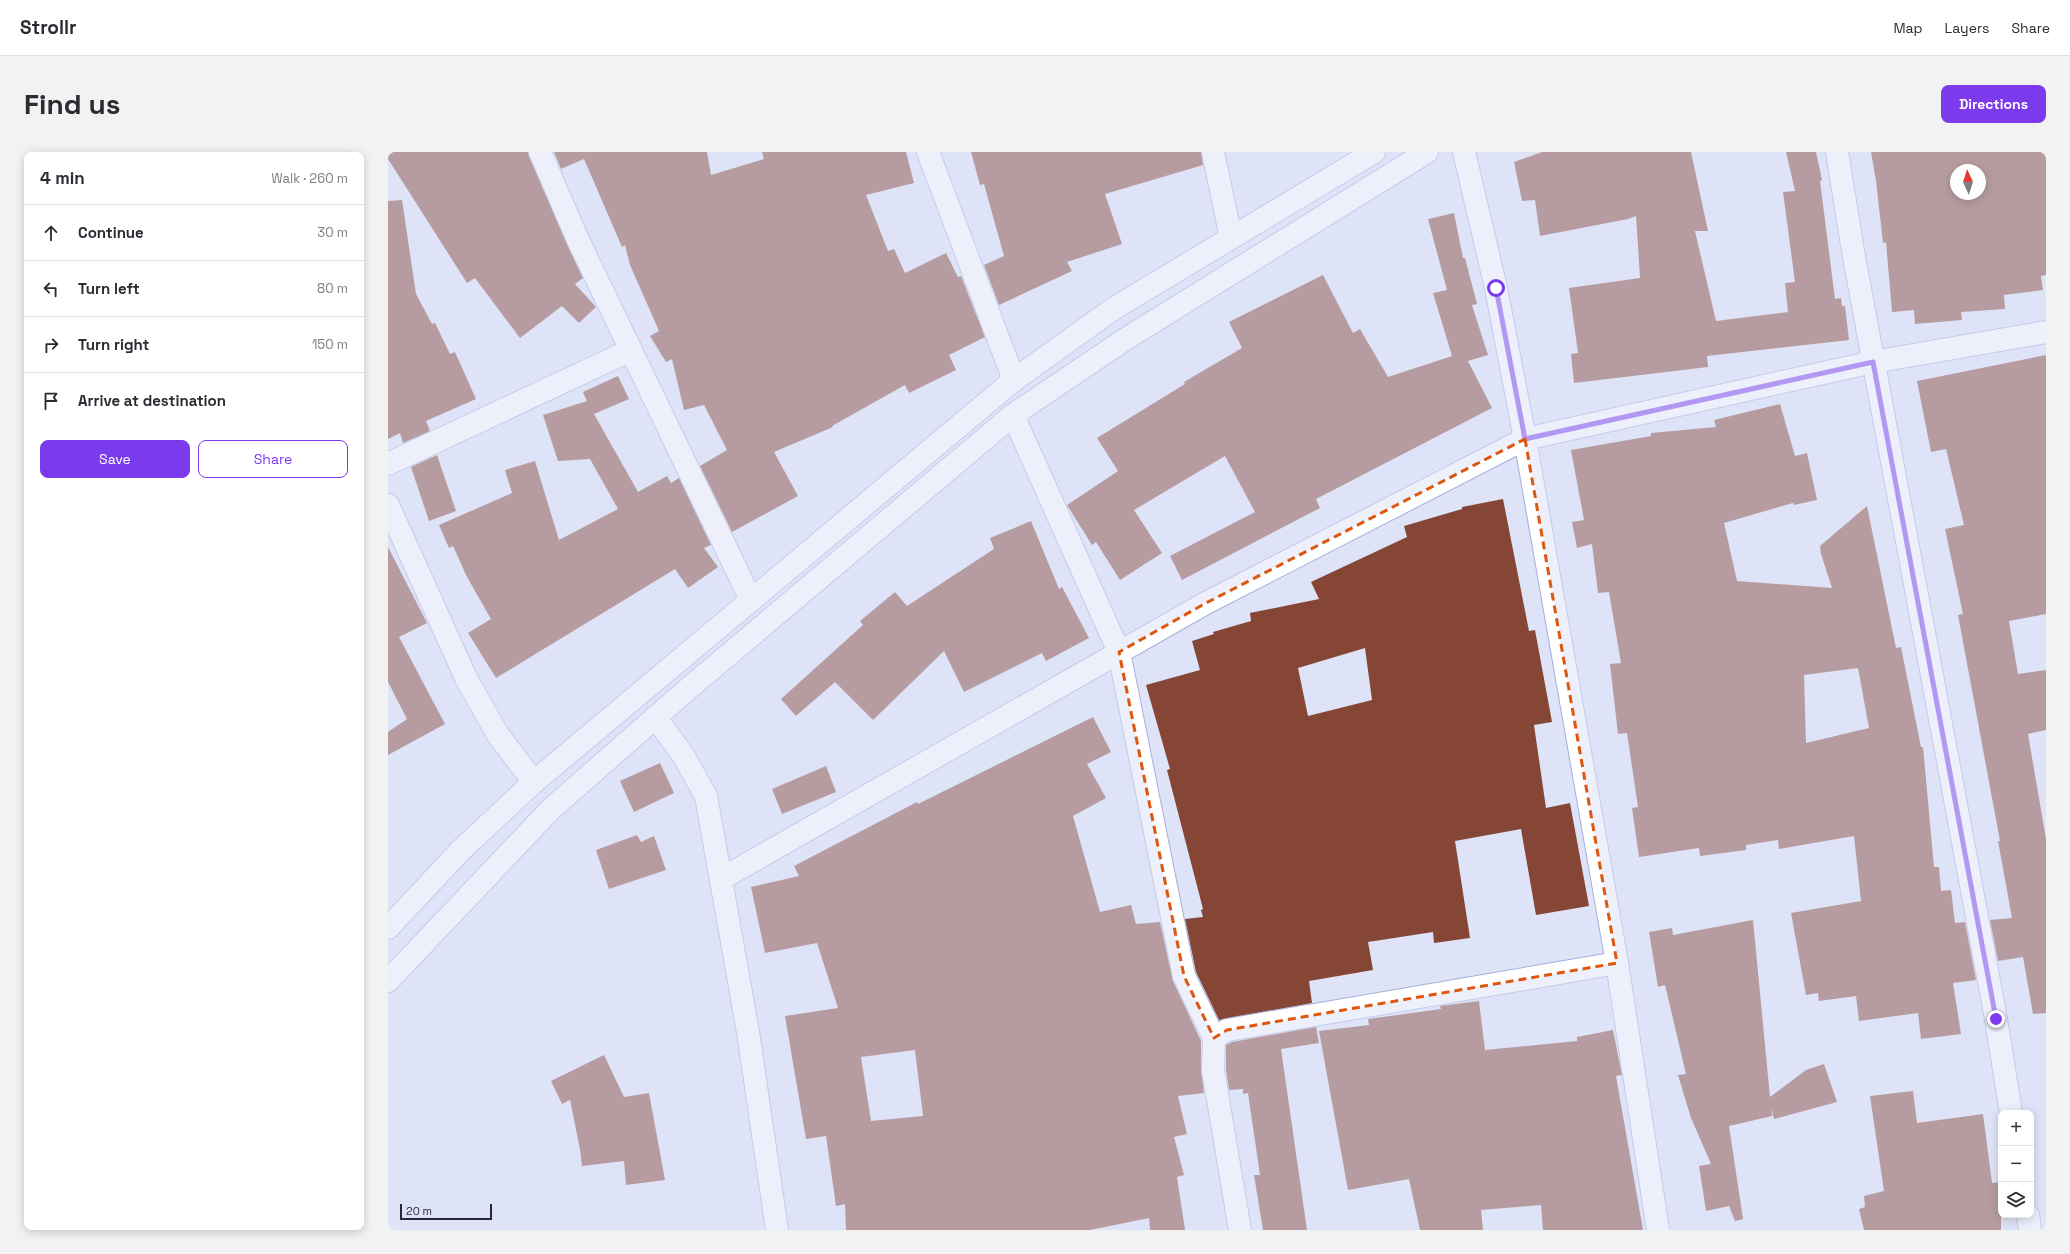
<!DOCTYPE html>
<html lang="en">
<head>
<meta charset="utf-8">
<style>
	:root { --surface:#fff; --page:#f2f2f3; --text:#2b2b33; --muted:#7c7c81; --line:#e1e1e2; --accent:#7c3aed }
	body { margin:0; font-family:"Space Grotesk",sans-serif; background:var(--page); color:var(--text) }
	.controls { position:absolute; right:12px; bottom:12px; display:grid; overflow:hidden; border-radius:8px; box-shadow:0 2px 10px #0003 }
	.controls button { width:36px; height:36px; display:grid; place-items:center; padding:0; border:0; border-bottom:1px solid var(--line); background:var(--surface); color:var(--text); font:20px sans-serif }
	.compass { position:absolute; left:1562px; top:12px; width:36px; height:36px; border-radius:50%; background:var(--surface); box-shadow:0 2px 10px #0003; rotate:356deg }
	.scale { position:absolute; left:12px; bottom:10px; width:92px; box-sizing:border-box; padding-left:4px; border:2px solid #25283b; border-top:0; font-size:11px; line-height:14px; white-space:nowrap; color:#25283b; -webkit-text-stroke:3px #dee3f7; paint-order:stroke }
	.stop { position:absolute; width:12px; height:12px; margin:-9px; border:3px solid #7c3aed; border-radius:50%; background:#fff }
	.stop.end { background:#7c3aed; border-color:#fff; box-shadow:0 1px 4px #0008 }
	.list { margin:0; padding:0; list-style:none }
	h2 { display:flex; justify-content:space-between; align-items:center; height:52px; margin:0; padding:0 16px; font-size:17px }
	h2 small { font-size:13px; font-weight:400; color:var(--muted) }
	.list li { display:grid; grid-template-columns:26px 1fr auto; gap:12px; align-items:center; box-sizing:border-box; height:56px; padding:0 16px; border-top:1px solid var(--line) }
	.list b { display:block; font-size:15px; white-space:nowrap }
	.list em { font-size:13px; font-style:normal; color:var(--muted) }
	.actions { display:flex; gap:8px; padding:12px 16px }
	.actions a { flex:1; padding:9px 0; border:1px solid var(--accent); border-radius:8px; text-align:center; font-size:14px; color:var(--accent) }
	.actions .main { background:var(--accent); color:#fff }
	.icon { flex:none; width:22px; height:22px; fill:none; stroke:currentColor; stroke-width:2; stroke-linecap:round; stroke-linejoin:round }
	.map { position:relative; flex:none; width:1658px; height:1078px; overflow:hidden; border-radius:8px }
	header { display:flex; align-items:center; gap:24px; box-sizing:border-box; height:56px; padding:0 20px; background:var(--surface); border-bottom:1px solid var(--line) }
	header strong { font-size:19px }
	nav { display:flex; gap:22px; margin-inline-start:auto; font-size:14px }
	.intro { display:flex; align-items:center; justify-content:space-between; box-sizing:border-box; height:96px; padding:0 24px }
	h1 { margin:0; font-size:28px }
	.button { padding:10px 18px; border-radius:8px; background:var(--accent); color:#fff; font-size:14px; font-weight:700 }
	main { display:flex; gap:24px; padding:0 24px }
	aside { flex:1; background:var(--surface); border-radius:8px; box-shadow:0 2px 10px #0003 }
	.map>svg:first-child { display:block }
	.building { fill:#854635; fill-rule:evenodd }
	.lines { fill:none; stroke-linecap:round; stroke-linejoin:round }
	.minor-casing { stroke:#a4aedd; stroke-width:24 }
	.minor { stroke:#fff; stroke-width:22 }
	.route { stroke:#7c3aed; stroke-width:5 }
	.marked { fill:none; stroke:#de570e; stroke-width:3; stroke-dasharray:8 5; stroke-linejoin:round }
</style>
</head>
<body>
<header>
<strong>Strollr</strong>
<nav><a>Map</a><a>Layers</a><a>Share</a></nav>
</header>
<div class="intro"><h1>Find us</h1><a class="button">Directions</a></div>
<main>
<aside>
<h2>4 min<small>Walk · 260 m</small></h2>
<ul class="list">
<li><svg class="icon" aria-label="ahead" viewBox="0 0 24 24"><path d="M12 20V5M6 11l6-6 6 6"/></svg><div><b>Continue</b></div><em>30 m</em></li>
<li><svg class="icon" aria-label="left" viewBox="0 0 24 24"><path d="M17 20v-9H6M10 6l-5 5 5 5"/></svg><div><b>Turn left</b></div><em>80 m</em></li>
<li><svg class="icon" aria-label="right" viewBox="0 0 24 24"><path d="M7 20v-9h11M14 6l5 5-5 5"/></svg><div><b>Turn right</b></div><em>150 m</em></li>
<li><svg class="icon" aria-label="arrive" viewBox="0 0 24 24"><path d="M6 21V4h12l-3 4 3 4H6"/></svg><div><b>Arrive at destination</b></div></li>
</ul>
<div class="actions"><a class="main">Save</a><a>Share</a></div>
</aside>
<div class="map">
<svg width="1658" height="1078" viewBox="0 0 1658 1078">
	<rect width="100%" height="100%" fill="#dee3f7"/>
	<g class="building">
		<polygon points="0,0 140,0 195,126 187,132 208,155 191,171 174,154 132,186 87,126 79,131 0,7"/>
		<polygon points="166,0 319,0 323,23 376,7 374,0 518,0 526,31 478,43 500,99 506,97 517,121 558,101 570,125 573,124 597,185 561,203 568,218 521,241 517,233 444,274 445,275 386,300 410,344 344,380 312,314 339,298 316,253 296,258 284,207 278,210 262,184 271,179 242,113 237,93 234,95 196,7 173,17"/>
		<polygon points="583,0 813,0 815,13 717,42 734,92 679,110 684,119 611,153 596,113 616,104 596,32 592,33"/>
		<polygon points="1154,0 1303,0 1320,79 1307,79 1328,169 1400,160 1397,131 1407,130 1395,40 1407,39 1398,0 1428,0 1434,28 1432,29 1447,147 1453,146 1454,154 1457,154 1461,188 1319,204 1320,215 1186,231 1183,202 1190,201 1181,136 1252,126 1248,64 1240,67 1152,84 1147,48 1134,49 1126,10"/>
		<path d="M1483,0H1658V123L1653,124L1655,138L1616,143L1617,157L1573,160L1574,168L1527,172L1526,158L1504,160L1498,90L1495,91L1488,29ZM1568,18H1592V42H1568Z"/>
		<polygon points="14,48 28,142 44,172 47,171 62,202 67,200 88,247 38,269 42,279 15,291 12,281 0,287 0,49"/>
		<polygon points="1066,61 1075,106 1077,106 1089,152 1084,153 1100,203 1080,209 1104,256 928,347 932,356 794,428 782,404 867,360 837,304 746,358 774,401 732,428 708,390 704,393 679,353 730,319 709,286 797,232 796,230 854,196 841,170 935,123 965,181 972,177 1000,225 1064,204 1045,141 1059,138 1040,67"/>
		<polygon points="1658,203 1658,462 1621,469 1630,522 1658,518 1658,578 1640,582 1658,687 1658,861 1645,862 1635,805 1610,809 1602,768 1624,766 1610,689 1612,689 1570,463 1575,462 1557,377 1576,373 1558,297 1543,300 1529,229"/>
		<polygon points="230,224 241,247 206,262 250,340 279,324 283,331 291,326 323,393 316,396 330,415 300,436 287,417 108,526 80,481 103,467 79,425 65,394 61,396 51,373 124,341 117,318 147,309 171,388 230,357 202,307 170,309 155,263 199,249 195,240"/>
		<path d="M1392,252L1407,304L1419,301L1429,348L1406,353L1405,351L1336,371L1349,429L1444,436L1433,402L1432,394L1479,354L1508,496L1513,495L1533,595H1535L1546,715H1551L1553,739L1563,738L1567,771L1577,770L1588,828L1565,831L1573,882L1533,887L1530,861L1471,869L1468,844L1431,849L1430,841L1418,843L1403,761L1473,749L1466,684L1391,697L1390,688L1358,693V698L1312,704L1311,696L1251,705L1244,656L1250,655L1239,581L1230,582L1222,512L1233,511L1221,440L1210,441L1204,392L1189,396L1184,370L1196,368L1183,298L1263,284V281L1328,275L1326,268ZM1470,516L1481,576L1418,591L1416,523Z"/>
		<polygon points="49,303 68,359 41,369 23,315"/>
		<path d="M1115,347L1141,479L1147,478L1164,570L1146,573L1158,656L1182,651L1201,754L1148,763L1133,677L1067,689L1082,786L1046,791L1045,780L980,790L985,818L921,829L924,851L831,868L808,820L797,767L815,765L813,758L815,757L779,618L782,617L758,533L812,518L804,489L826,482L825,480L863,469L862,461L931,447L923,430L1019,385L1016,374L1074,357V355ZM977,496L984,548L920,564L910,516Z"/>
		<polygon points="643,369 671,437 674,435 701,486 658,509 654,501 576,540 556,499 485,568 447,530 408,564 393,547 475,473 472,469 507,440 519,454 606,397 602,386"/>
		<polygon points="0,395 39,471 11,485 57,572 0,603 0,580 19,567 0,530"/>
		<path d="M705,565L723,600L699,612L718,646L685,664L712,760L743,753L748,772L772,770L785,829L813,889V918L816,941L790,944L799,982L786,985L796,1023L789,1025L797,1078H762L761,1066L702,1078H458L457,1052L448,1054L438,984L418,987L397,864L450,856L429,791L377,801L363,735L411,724L406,714L529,650L530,652ZM527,898L535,964L483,969L473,905Z"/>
		<polygon points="272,611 286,641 246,660 232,629"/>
		<polygon points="438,614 448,640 394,662 384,637"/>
		<polygon points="249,683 253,690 266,684 278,718 221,737 208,698"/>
		<polygon points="1365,768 1382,945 1418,918 1436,912 1449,950 1386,967 1383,955 1384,964 1341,974 1355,1067 1347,1069 1341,1054 1318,1059 1311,1014 1323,1012 1303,966 1290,923 1298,922 1277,833 1270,835 1261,780 1284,776 1285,783"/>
		<polygon points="1091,849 1097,898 1189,889 1189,885 1225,878 1234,923 1228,924 1255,1078 1155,1078 1153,1053 1093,1058 1095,1078 1032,1078 1021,1027 960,1038 931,879 981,873 980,867 1053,857 1052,854"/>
		<polygon points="928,875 931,891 893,897 919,1078 875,1078 866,1023 872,1023 860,941 855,942 855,937 841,938 838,917 838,893 844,890"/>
		<polygon points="216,903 236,945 261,941 277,1028 238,1033 236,1009 194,1014 192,997 182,948 174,952 163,929"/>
		<polygon points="1525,939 1529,971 1595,962 1604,1031 1613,1030 1613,1078 1476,1078 1471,1057 1477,1055 1476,1044 1496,1039 1482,944"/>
	</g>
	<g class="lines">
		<defs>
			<g id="minor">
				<polyline points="152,0 190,88 363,448"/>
				<polyline points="540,0 626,228"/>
				<polyline points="825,0 843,86"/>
				<polyline points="1076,0 1108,136 1137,287 1229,811 1270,1078"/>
				<polyline points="1449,0 1466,105 1608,867 1623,961"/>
				<polyline points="625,263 731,500 796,824 826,886"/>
				<polyline points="0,312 243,198"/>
				<polyline points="0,353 78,526 110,583 146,630"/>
				<polyline points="267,565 295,603 318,644 360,880 389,1078"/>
				<polyline points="333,727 818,451 1137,287 1485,210 1658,180"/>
				<polyline points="0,776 73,698 146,630 626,228 725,157 986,0"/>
				<polyline points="0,829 163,657 301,536 625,263 736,188 1039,0"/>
				<polyline points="1640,1063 1642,1078"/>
				<polyline points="852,1078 825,918 826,886 839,878 1229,811"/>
			</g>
		</defs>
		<use href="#minor" class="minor-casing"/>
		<use href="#minor" class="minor"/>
	</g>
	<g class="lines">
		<polyline class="route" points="1108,136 1137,287 1485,210 1608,867"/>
	</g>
	<path d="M0 0H1658V1078H0ZM1137,287L1229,811L839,878L826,886L796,824L731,500L818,451Z" fill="#dee3f7" fill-opacity=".55" fill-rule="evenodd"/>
	<path class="marked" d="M1137,287L1229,811L839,878L826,886L796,824L731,500L818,451Z"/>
</svg>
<div class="controls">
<button>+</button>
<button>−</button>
<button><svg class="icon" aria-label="layers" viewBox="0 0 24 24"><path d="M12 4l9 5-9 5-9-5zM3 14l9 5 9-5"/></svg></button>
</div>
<svg class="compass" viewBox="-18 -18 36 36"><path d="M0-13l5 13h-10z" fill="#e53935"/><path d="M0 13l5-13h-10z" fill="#7c7c81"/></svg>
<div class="scale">20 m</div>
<div class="stop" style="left:1108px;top:136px"></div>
<div class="stop end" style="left:1608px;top:867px"></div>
</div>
</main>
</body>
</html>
